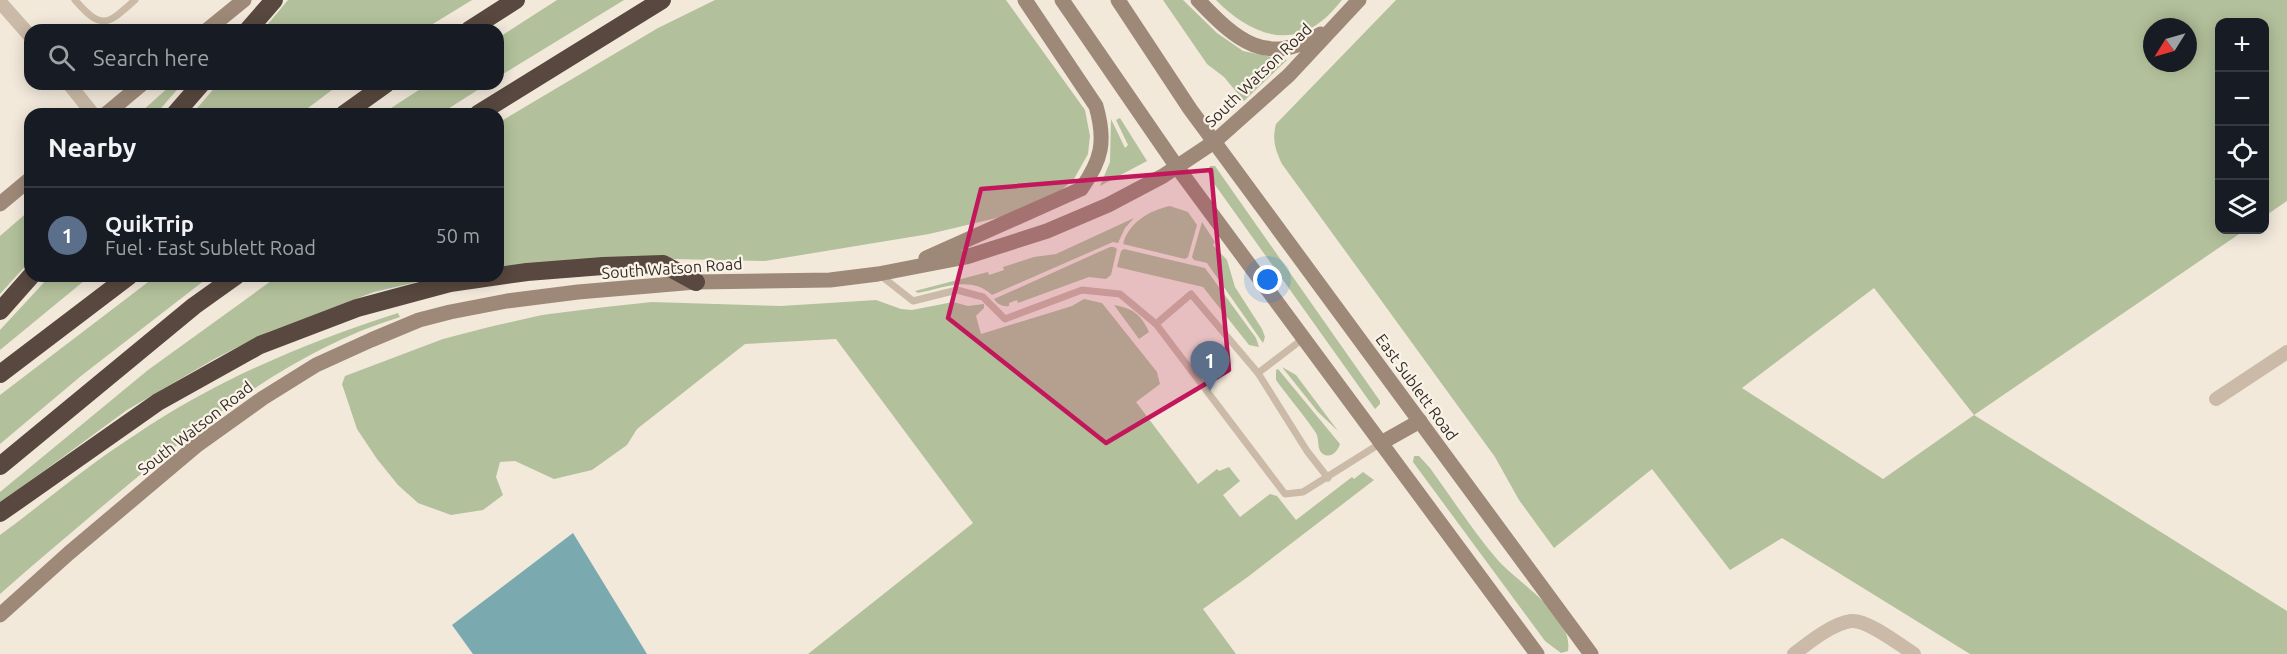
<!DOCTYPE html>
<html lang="en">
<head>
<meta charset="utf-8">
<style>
	:root { --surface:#171b24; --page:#242831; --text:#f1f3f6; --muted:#9ea1a6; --line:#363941; --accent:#b45309 }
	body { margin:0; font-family:Ubuntu,sans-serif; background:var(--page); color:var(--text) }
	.controls { position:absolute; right:18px; top:18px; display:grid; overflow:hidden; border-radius:12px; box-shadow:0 3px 15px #0003 }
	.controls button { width:54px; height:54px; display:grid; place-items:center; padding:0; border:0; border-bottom:2px solid var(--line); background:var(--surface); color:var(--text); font:30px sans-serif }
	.compass { position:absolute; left:2143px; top:18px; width:54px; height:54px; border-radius:50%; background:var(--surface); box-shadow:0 3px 15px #0003; rotate:233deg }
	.you { position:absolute; left:1268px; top:280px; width:21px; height:21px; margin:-15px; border:4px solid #fff; border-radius:50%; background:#1a73e8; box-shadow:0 0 0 9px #1a73e833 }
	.badge { display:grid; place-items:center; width:39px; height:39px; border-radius:50%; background:var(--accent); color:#fff; font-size:20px; font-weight:700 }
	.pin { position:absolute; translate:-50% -50px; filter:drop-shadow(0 2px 3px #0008) }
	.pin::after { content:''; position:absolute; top:32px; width:21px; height:18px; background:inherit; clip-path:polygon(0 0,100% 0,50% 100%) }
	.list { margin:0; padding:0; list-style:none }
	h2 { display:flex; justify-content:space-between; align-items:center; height:78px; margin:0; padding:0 24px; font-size:26px }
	h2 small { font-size:20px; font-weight:400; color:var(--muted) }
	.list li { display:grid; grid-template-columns:39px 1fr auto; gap:18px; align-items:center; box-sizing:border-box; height:96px; padding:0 24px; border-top:2px solid var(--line) }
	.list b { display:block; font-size:22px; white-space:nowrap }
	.list p { margin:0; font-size:20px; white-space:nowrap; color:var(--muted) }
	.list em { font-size:20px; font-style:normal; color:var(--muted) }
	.icon { flex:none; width:33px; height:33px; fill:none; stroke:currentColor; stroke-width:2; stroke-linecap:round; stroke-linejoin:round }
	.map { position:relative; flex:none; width:2287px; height:654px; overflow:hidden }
	.search { position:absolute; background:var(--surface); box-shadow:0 3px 15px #0003; left:24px; top:24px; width:480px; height:66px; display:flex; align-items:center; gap:15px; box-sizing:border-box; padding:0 21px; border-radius:18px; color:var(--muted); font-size:22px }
	.panel { position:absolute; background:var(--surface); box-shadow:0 3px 15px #0003; left:24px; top:108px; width:480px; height:174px; border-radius:18px }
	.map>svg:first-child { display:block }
	.green { fill:#b2c19b; fill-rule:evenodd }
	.water { fill:#7aaab0 }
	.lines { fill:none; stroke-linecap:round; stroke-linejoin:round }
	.service { stroke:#cabaa7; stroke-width:7 }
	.minor { stroke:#cabaa7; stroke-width:14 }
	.secondary { stroke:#9e8978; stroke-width:15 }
	.motorway { stroke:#58483f; stroke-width:18 }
	.marked { fill:#c2185b; fill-opacity:0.2; stroke:#c2185b; stroke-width:4.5; stroke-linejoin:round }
	.labels { text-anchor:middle; stroke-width:4.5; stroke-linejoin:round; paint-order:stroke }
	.street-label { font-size:16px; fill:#372d28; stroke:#faf3e8 }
</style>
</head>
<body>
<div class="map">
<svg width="2287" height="654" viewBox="0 0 2287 654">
	<rect width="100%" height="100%" fill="#f2e9db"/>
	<g class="green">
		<polygon points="288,0 472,0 423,30 263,30"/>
		<polygon points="557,0 624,0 498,77 498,38"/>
		<polygon points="715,0 1006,0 1085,110 1090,136 1088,154 1074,179 1056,195 1005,216 929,234 765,261 626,258 498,270 498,123 658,28"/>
		<polygon points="1163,0 1183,0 1217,33 1243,51 1287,60 1244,101 1224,77 1207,64"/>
		<path d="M1216,0H1342C1335,8 1328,17 1319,23C1283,50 1243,28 1216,0Z"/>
		<path d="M1396,0H2287V201L2265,216L2264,22H2220V230H2245L1974,415L2287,611V654H1970L1782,538L1730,570L1652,469L1554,548L1519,500L1495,457L1282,164C1275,149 1272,140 1276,124ZM2152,27H2188V63H2152ZM1874,288L1974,415L1883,479L1742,388Z"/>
		<polygon points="172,84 182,84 156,114 139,114"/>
		<polygon points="218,84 340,84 300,114 192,114"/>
		<polygon points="428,84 487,84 440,114 382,114"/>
		<polygon points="1120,118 1147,161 1100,186 1110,162 1111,119 1125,148 1128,145 1116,120"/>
		<polygon points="1210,166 1215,166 1380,401 1380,404 1375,409 1213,182 1208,173"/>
		<path d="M1170,206L1188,212L1197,225L1188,257L1185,259L1123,244C1128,223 1150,210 1170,206Z"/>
		<polygon points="30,210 30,261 0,294 0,236"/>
		<path d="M1134,218L1125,228L1118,243L1113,242L992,295C971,275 943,288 918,293L915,291L988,272L989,275L1004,270L1003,267L1034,257L1056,254Z"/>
		<polygon points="1202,222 1215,242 1213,245 1227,260 1235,287 1262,329 1265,337 1263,343 1207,263 1194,260 1192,257"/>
		<path d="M1110,247H1114L1117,249L1111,275L1106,279L1089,277L1018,303L1017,300L1009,303V306C1003,307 997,304 994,299Z"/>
		<polygon points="1124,249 1205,268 1256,338 1259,347 1249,345 1203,287 1117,267 1121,251"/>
		<polygon points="50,276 90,276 0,350 0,330"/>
		<polygon points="156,276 210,276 81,376 0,444 0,395"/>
		<polygon points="278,276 442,276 374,292 268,332 216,358 127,410 0,503 0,492 148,370"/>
		<polygon points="1084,299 1102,303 1157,372 1160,384 1136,402 1198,484 1217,469 1219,471 1229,467 1240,481 1223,495 1240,517 1270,494 1277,496 1296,520 1352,477 1354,479 1363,472 1374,480 1249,576 1203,609 1236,654 808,654 973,523 836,339 745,344 637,429 627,445 592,470 554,479 515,461 500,462 496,477 503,495 483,510 451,515 418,503 398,485 377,459 357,429 342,384 345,376 443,339 489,327 542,315 605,307 652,302 781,306 876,300 901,309 912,310 953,302 968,306 984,304 984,308 976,316 981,334 1072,306"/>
		<path d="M1114,305C1133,309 1140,313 1149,332L1139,339Z"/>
		<path d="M398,313L400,317C298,348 210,417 129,484C86,520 43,556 0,594V535C45,502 88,465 135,435C216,380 305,343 398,313Z"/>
		<polygon points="1282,367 1296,375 1338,431 1318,412"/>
		<path d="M1278,369L1340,444C1338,451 1331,459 1323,454C1316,449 1320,440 1316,433C1304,415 1289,398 1276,380V370Z"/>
		<path d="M1414,456H1419L1430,468C1452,498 1472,530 1496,558C1516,582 1574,615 1568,651L1561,653L1545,641L1413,462Z"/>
	</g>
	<polygon class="water" points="573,533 647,654 473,654 452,625"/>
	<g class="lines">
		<g class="service">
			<path d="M75,0C102,31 107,25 135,0"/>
			<polyline points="880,275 913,301 957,290 983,297 1005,319 1082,290 1120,294 1156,324 1285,494 1303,492 1381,443"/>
			<polyline points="1156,324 1191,294 1258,373 1304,338"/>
			<polyline points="1258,373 1307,451 1328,478"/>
		</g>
		<g class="minor">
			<polyline points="0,2 30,36"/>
			<polyline points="69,84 93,114"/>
			<polyline points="2216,399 2287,352"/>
			<path d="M1794,654C1808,643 1833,623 1851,621C1867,619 1900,645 1914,654"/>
		</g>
		<g class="secondary">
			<polyline points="1062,0 1177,167 1537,654"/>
			<polyline points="1118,0 1190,109 1591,654"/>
			<path d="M1198,0C1237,41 1266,67 1321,34"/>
			<polyline points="207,30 244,0"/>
			<polyline points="106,114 142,84"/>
			<polyline points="0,204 30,179"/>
			<path d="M926,258L1081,189C1102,160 1106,141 1096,106L1025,0"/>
			<polyline points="1381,443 1420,421"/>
			<polyline points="0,615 69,553 196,446 263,398 316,365 371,340 419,320 450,312 507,301 578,292 696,282 830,280 878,274 966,257 1047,231 1108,205 1163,176 1214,142 1289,75 1359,0"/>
		</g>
		<g class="motorway">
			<polyline points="248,30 274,0"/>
			<polyline points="469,30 516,0"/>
			<polyline points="175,114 201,84"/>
			<polyline points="344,114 386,84"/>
			<polyline points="478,114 662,0"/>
			<polyline points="0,311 31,276"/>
			<polyline points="0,374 129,276"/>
			<polyline points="0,466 194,306 236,276"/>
			<polyline points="0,513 158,402 260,345 357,308 450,283 527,272 603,266 663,264 696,282"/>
		</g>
	</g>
	<path class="marked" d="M1211,170L1229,370L1106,443L948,318L981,189Z"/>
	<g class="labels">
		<g class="street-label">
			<text transform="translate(1258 75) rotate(-44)" y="6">South Watson Road</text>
			<text transform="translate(672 268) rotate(-4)" y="6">South Watson Road</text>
			<text transform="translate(1417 387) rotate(54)" y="6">East Sublett Road</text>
			<text transform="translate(195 428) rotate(-38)" y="6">South Watson Road</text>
		</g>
	</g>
</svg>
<div class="controls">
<button>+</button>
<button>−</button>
<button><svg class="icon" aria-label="locate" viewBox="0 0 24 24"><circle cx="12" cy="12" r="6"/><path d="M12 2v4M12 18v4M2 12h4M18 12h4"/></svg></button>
<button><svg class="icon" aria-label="layers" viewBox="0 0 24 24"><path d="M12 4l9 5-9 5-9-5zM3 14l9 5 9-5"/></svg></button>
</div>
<svg class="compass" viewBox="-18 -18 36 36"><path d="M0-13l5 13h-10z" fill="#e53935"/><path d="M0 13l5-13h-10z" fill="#9ea1a6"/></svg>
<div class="you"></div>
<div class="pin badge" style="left:1210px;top:391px;background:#5c6f8a">1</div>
<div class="search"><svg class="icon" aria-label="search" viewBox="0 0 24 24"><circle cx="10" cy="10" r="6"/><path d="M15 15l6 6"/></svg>Search here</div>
<section class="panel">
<h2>Nearby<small></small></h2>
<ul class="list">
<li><span class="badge" style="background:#5c6f8a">1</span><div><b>QuikTrip</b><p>Fuel · East Sublett Road</p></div><em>50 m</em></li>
</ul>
</section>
</div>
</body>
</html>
